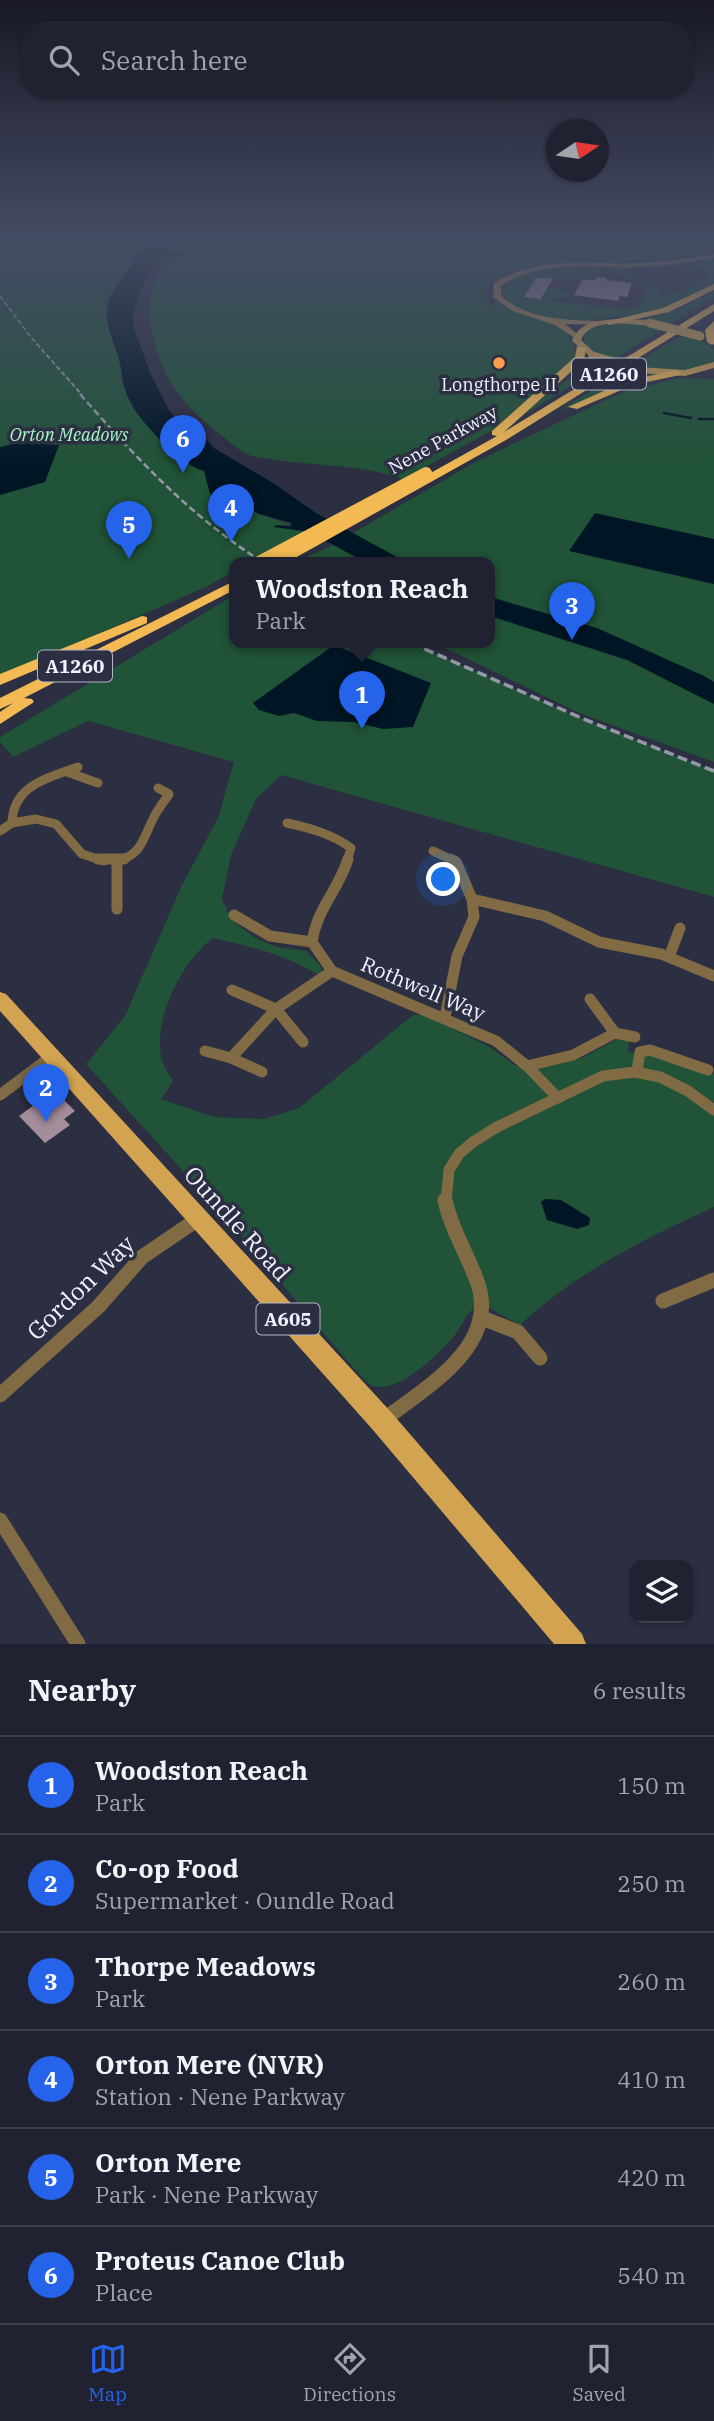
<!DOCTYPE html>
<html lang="en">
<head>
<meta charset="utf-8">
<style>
	:root { --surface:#212231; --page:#2d2f3d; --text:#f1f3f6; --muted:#a2a4ab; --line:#3e3f4d; --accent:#2563eb }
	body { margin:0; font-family:"IBM Plex Serif",serif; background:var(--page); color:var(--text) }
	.controls { position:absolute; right:21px; bottom:21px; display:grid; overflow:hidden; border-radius:14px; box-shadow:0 2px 5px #0004 }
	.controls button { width:63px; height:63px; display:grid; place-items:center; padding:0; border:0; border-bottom:2px solid var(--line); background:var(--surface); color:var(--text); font:35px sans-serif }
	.compass { position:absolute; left:546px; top:119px; width:63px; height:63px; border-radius:50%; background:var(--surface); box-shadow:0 2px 5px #0004; rotate:77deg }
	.you { position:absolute; left:444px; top:880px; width:24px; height:24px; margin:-18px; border:5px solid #fff; border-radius:50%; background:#1a73e8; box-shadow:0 0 0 10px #1a73e833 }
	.badge { display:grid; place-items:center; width:46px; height:46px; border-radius:50%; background:var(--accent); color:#fff; font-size:23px; font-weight:700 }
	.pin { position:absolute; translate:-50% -58px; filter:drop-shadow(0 2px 4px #0008) }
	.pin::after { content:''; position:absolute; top:37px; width:24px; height:21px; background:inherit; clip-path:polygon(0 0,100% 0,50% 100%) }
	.popup { position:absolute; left:229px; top:557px; width:266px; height:91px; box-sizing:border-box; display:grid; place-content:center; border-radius:14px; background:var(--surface); filter:drop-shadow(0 2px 5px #0005); font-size:23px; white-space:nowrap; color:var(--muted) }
	.popup b { font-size:26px; color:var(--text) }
	.popup::after { content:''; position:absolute; left:50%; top:100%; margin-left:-14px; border:14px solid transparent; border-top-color:var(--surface) }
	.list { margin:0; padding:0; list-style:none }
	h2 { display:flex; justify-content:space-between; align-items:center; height:91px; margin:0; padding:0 28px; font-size:30px }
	h2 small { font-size:23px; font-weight:400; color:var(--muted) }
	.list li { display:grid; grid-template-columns:46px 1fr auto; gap:21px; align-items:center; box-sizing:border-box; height:98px; padding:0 28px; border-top:2px solid var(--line) }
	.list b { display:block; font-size:26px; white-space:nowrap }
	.list p { margin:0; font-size:23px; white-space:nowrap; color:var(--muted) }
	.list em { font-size:23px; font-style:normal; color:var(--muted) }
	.icon { flex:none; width:38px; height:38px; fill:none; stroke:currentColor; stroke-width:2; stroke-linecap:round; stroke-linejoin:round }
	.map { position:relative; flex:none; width:714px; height:1644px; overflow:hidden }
	.search { position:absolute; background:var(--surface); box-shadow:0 2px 5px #0004; left:21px; right:21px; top:21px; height:77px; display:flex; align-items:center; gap:18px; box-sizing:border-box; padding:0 24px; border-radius:28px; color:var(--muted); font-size:26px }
	.sheet { height:679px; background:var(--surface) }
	nav { display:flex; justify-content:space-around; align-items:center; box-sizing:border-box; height:98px; border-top:2px solid var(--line); background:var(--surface); font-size:19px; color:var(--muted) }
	nav a { display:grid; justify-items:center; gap:4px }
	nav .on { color:var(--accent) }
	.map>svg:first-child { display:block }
	.green { fill:#205337 }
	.water { fill:#001625 }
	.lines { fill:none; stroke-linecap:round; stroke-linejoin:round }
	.stream-far1 { stroke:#001625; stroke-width:2 }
	.stream { stroke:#001625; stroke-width:2.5 }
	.building { fill:#a58e9c }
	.street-far2 { stroke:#816b45; stroke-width:9 }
	.street-far1 { stroke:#816b45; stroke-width:11 }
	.street { stroke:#816b45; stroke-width:15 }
	.secondary { fill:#af8b4d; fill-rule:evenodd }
	.primary { fill:#d2a451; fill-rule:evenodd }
	.highway { fill:#f3ba54; fill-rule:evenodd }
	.rail-far2 { stroke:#9698a8; stroke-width:2; stroke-dasharray:5 2.5; stroke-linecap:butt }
	.rail-far1 { stroke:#9698a8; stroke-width:2.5; stroke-dasharray:7 3.5; stroke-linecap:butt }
	.rail { stroke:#9698a8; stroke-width:3.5; stroke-dasharray:10 4.5; stroke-linecap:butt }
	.primary-bridge { stroke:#d2a451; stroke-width:9 }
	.highway-bridge { stroke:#f3ba54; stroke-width:12 }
	.poi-dot { fill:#fa9f4e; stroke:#2c2e41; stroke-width:2.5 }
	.labels { text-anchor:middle; stroke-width:7; stroke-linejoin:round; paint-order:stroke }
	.far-poi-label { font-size:18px; fill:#f0f2ff; stroke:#2c2e41 }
	.far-park-label { font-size:18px; font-style:italic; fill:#a7f8c7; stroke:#2c2e41 }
	.far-street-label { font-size:18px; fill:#f0f2ff; stroke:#2c2e41 }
	.shield { fill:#2c2e41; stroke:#b5b7c6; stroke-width:2 }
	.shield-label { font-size:19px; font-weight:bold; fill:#f0f2ff }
	.street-label { font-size:21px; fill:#f0f2ff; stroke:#2c2e41 }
	.near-street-label { font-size:24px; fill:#f0f2ff; stroke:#2c2e41 }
</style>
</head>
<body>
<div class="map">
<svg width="714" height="1644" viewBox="0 0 714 1644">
	<rect width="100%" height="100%" fill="#2c2e41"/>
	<g class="green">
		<polygon points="0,238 152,238 111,292 107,305 108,325 121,366 122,383 134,410 182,460 204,471 211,495 217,497 210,475 225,496 259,514 293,525 276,525 306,532 250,563 234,563 234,571 208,586 0,677"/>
		<path d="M176,238H714V253L654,260L530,266L507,272L491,283L485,295L494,308L495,299C519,320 576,315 576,358L491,431L403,479C356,463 305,466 256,457C245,455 233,445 225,438C181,405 155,372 150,315C148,298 156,267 173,259L169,250Z"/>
		<path d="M714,259V284C699,292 683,302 666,308C633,318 514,335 500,291C511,264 578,269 602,269L606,271L585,276L592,280L590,281L537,278L521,297L541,299L550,288L571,291L567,297L555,298L554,301L623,309L639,307L648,283L654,282L652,284L663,295L674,294L711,277L696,265L623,269L633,276L631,278L615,274L611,268Z"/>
		<polygon points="714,291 714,297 670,324 639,320 678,310"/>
		<path d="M631,323L661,330L615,359C601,354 581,351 584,332L602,325Z"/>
		<path d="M683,335C696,337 704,340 714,350V362C693,379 658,369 634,364Z"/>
		<polygon points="588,357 606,364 520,417 517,417 572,377"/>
		<polygon points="625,370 658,375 558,411"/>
		<polygon points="678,378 714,379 714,762 579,713 435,643 490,643 490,563 292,563 325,549 477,461 621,393"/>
		<path d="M234,595V643H411L586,720L714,771V897L281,775L256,799L231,855L222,899L232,920L255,938L277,947L306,951L321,966V972L317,974C285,955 249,946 213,938C182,961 154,1017 161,1056C162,1064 169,1074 173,1081L161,1099L214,1117L264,1119L299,1108L413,1015H425L455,1030L488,1046L516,1066L554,1065L582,1058L621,1037L629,1039L628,1052L670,1058L708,1075L714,1074V1207C644,1239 577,1272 520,1325L482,1304C464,1311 463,1327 451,1340C435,1357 392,1400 368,1383C361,1377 355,1369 349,1363L230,1223L86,1064L125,1016L181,887L218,818L234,762L88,721L13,757L0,742V737Z"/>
	</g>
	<g class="water">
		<path d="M152,238H176L169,250C191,260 219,238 240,238L210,250L161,259C145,275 130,306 134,328L151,375L169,410L178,421L205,438L214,448L273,483L316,513L408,563H366L310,532L274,527L276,525L290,527L292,523L259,514L225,496L210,494L204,471C181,465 137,420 128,397C122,383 122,370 118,355C113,340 105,324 107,308C110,289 127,274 137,257L124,255H139Z"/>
		<polygon points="20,442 59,445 45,482 0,495 0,447"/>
		<polygon points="595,513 714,539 714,584 569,551"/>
		<polygon points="490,597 597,628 704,676 714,682 714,704 627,660 490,616"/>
		<polygon points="334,645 431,683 413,727 383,729 354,722 317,721 294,713 279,716 259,710 253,703"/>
		<polygon points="545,1199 561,1200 590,1218 589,1225 577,1229 547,1220 541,1202"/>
	</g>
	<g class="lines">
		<polyline class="stream-far1" points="699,252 701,238"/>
		<g class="stream">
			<polyline points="664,413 691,418"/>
			<polyline points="699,419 714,419"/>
		</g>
	</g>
	<g class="building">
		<polygon points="597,277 606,278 606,280 632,283 627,297 620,296 618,301 574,295 582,280 595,280"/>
		<polygon points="536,278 553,278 541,299 524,297"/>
		<polygon points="61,1097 75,1111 64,1119 70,1125 45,1143 19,1116 41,1100 48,1106"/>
	</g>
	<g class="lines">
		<g class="street-far2">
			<polyline points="67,772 98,783"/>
			<polyline points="12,823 36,819 56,824 82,854 104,861"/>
			<path d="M287,823C310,828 332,834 351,848L347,861"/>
			<path d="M0,831L12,823C13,785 48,778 78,767"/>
			<polyline points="433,851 454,861"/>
			<path d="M117,861C142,855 143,838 153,819C157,810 164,802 169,794L158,788"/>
		</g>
		<g class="street-far1">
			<polyline points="98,859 124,859"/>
			<path d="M348,859C338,891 317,908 312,942L332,971L496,1041L527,1066L558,1098"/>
			<polyline points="450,859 456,862 472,899"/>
			<polyline points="117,861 117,909"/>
			<polyline points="234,915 270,936 312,942"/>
			<polyline points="669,957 680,928"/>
			<polyline points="232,990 276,1009 303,1042"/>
			<polyline points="590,999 615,1033"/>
			<polyline points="445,1017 457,956 474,917 472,899 545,916 599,942 661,954 714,976"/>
			<polyline points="205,1051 231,1058 262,1072"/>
			<polyline points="231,1058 276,1009 332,971"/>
			<polyline points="527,1066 573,1055 615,1033 635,1037"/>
			<polyline points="637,1071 640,1052 650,1050 708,1070"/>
			<polyline points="0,1095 52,1056"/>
			<polyline points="446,1202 449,1170 459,1154 473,1142 497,1127 603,1076 635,1072 660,1077 688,1091 714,1110"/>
		</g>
		<g class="street">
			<polyline points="663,1301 714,1280"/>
			<polyline points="482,1318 518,1332 540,1358"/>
			<polyline points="0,1395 98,1307 142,1257 198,1219"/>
			<path d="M382,1421C425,1388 501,1346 477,1281C467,1253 451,1229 445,1200"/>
			<polyline points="0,1520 78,1644"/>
		</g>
		<path class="secondary" d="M714,254V258C689,262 664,266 638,267C593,269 540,259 501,286V296C528,320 565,320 599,321L603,323L599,325L565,324L579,335L580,337L576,339L555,325L513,311L493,297L494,283C536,255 591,265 638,263C663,262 689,258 714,254Z"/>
		<g class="primary">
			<path d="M619,319L650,320L654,323L650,326C630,324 590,317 581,340L598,356L593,359L572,341C580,321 600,320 619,319Z"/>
			<polygon points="714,362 714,368 685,376 639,373 634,370 639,367 685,370"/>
			<polygon points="0,992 6,994 391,1412 582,1634 586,1644 554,1644 373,1430 0,1011"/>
		</g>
		<g class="highway">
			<polygon points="714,284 714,290 669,312 609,325 604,322 663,308"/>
			<polygon points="714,304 714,311 506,440 286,563 269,563 497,436 492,435 492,431 575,357 577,346 586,348 584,360 504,432"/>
			<polygon points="714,321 714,344 712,345 707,342 705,330"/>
			<polygon points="676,370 681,373 680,375 633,385 577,409 568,407 626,381"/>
			<polygon points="234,581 234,590 24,698 32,699 34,702 0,724 0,712 13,703 0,709 0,698"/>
			<polygon points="142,616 147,617 147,623 0,685 0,674"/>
		</g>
		<polyline class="rail-far2" points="0,296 30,336 82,395"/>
		<path class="rail-far1" d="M80,394C136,458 191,517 264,563"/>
		<polyline class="rail" points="411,643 586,720 714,771"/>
		<g class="primary-bridge">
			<polyline points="650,323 700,336"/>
			<polyline points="593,356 639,370"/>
		</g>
		<polyline class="highway-bridge" points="257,563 426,473"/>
	</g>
	<linearGradient id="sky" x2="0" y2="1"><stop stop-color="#181924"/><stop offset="0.51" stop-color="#454c65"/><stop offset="1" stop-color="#454c65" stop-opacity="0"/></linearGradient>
	<rect width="714" height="469" fill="url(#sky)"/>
	<circle class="poi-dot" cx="499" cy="363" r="7"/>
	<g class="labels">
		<g class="far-poi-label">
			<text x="499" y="391">Longthorpe II</text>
		</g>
		<g class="far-park-label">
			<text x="69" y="441">Orton Meadows</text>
		</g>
		<g class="far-street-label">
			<text transform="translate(443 440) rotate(-29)" y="6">Nene Parkway</text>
		</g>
		<g class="shield">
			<rect x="572" y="358.5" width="74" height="31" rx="5"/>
			<rect x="38" y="650.5" width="74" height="31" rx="5"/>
			<rect x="256.5" y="1303.5" width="63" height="31" rx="5"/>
		</g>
		<g class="shield-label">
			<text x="609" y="381">A1260</text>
			<text x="75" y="673">A1260</text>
			<text x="288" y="1326">A605</text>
		</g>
		<g class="street-label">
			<text transform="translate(423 989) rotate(23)" y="7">Rothwell Way</text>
		</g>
		<g class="near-street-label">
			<text transform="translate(237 1224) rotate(48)" y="8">Oundle Road</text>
			<text transform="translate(81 1288) rotate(-44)" y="8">Gordon Way</text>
		</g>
	</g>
</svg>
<div class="controls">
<button><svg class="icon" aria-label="layers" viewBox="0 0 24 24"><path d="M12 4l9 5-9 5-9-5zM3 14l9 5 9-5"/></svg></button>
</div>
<svg class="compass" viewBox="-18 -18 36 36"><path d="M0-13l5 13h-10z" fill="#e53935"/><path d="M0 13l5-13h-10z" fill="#a2a4ab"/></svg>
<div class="you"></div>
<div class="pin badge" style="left:362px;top:729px">1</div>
<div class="popup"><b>Woodston Reach</b>Park</div>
<div class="pin badge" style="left:46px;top:1122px">2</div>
<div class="pin badge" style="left:572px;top:640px">3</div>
<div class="pin badge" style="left:231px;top:542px">4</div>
<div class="pin badge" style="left:129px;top:559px">5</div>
<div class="pin badge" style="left:183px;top:473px">6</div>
<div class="search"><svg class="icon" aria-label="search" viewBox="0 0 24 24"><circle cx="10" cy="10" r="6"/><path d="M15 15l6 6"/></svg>Search here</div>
</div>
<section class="sheet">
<h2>Nearby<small>6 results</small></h2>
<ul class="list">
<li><span class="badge">1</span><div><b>Woodston Reach</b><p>Park</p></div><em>150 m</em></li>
<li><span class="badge">2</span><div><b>Co-op Food</b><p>Supermarket · Oundle Road</p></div><em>250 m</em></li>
<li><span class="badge">3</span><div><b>Thorpe Meadows</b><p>Park</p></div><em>260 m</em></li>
<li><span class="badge">4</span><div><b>Orton Mere (NVR)</b><p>Station · Nene Parkway</p></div><em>410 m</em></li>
<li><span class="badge">5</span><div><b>Orton Mere</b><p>Park · Nene Parkway</p></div><em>420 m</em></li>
<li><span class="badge">6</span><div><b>Proteus Canoe Club</b><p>Place</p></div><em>540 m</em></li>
</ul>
</section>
<nav>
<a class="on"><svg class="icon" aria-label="map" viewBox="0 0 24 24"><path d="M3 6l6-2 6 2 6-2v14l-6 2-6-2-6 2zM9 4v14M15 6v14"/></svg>Map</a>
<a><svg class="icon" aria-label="directions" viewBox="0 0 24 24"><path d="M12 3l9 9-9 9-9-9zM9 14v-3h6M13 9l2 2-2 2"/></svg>Directions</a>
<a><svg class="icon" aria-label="saved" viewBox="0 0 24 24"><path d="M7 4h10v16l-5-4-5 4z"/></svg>Saved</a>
</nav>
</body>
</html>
